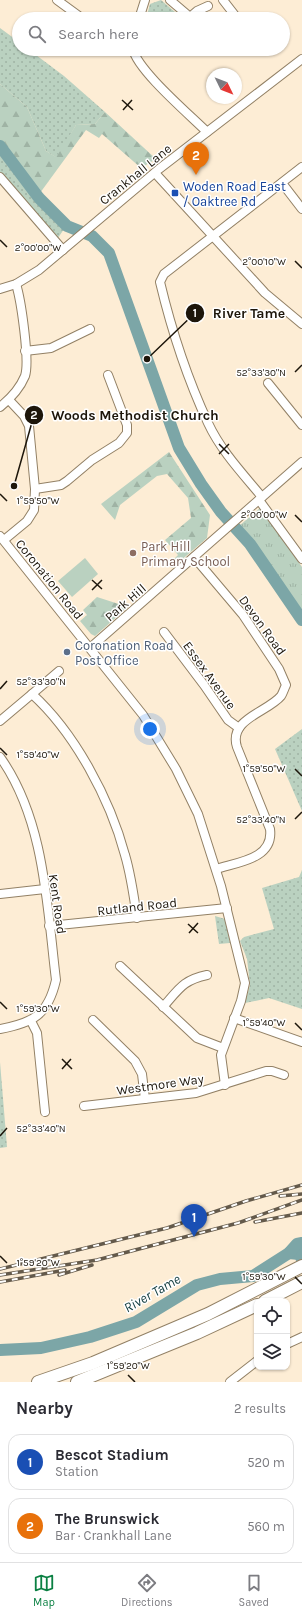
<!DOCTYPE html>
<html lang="en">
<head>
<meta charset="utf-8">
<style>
	:root { --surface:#fff; --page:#f7f7f7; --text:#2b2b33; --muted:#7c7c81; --line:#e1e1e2; --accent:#0b8043 }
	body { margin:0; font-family:Karla,sans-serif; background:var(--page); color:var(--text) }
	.controls { position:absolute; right:12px; bottom:12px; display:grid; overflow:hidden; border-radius:8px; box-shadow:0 1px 3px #0004 }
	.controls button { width:36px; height:36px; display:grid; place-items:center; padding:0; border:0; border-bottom:1px solid var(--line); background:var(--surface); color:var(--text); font:20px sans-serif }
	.compass { position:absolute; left:206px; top:68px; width:36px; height:36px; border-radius:50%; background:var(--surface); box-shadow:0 1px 3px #0004; rotate:133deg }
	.you { position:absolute; left:150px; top:729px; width:14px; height:14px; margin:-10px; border:3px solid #fff; border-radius:50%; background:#1a73e8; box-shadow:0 0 0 6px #1a73e833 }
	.badge { display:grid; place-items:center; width:26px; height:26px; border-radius:50%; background:var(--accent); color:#fff; font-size:13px; font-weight:700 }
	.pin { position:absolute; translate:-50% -33px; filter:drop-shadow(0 1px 2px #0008) }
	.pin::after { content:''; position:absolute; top:21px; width:14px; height:12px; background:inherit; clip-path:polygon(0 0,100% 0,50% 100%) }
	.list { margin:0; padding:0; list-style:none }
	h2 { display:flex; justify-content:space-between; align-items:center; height:52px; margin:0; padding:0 16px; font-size:17px }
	h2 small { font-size:13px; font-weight:400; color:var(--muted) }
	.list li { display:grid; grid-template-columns:26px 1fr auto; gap:12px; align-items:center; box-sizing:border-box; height:56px; margin:0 8px 8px; padding:0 8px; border:1px solid var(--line); border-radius:12px }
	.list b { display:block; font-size:15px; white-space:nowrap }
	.list p { margin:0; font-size:13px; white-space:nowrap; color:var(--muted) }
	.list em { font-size:13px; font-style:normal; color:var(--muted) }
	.icon { flex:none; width:22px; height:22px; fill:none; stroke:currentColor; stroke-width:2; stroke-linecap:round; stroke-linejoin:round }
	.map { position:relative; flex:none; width:302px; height:1382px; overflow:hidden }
	.search { position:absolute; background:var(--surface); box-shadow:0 1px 3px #0004; left:12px; right:12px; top:12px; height:44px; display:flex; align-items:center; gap:10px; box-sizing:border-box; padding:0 14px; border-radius:22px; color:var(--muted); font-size:15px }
	.sheet { height:180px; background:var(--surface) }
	nav { display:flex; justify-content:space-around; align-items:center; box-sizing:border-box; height:56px; border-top:1px solid var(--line); background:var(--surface); font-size:11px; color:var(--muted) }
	nav a { display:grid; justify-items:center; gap:2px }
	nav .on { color:var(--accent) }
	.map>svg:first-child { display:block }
	.grass { fill:url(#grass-dots) }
	.forest { fill:url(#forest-firs) }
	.park { fill:url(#park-tufts) }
	.pitch { fill:#bad1c0 }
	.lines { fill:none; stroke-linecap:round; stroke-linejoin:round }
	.river { stroke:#7ca6a7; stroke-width:12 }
	.minor-casing { stroke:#928065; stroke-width:10 }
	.highway-casing { stroke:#928065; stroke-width:14 }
	.minor { stroke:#fff; stroke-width:8 }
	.highway { stroke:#fff; stroke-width:12 }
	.rail-casing { stroke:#645a4b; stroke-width:3.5 }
	.rail { stroke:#fff; stroke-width:2; stroke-dasharray:6; stroke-linecap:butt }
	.ticks { fill:none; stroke:#1d160b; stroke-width:1.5 }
	.transit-dot { fill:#1a4fb4; stroke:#fff; stroke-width:1.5 }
	.education-dot { fill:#8d6e63; stroke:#fff; stroke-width:1.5 }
	.service-dot { fill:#5c6f8a; stroke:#fff; stroke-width:1.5 }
	.labels { text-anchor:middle; stroke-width:3; stroke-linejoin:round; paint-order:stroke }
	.street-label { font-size:13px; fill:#1d160b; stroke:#fff }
	.transit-label { font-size:13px; fill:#164399; stroke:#fff; text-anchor:start }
	.education-label { font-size:13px; fill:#785e54; stroke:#fff; text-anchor:start }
	.service-label { font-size:13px; fill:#4e5e75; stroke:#fff; text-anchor:start }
	.water-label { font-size:14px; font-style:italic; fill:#174042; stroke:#fff }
	.ticks-label { font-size:10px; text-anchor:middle; fill:#1d160b; stroke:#fff; stroke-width:3; stroke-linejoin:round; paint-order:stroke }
	.leader { fill:none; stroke:#1d160b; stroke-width:1.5 }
	.callout-dot { fill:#1d160b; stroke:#fff; stroke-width:1.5 }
	.mark-label { font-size:12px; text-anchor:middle; font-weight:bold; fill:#fff }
	.callout-label { font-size:14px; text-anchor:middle; font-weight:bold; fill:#1d160b; stroke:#fff; stroke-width:3; stroke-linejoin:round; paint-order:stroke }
</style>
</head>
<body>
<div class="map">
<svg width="302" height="1382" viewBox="0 0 302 1382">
	<defs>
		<pattern id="grass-dots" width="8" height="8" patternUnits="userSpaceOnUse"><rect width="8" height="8" fill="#bad1c0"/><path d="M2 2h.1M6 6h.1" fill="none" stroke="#9fb3a4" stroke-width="1.8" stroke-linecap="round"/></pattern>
		<pattern id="forest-firs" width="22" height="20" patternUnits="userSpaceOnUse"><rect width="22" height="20" fill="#bad1c0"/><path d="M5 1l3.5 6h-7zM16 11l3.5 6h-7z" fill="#9fb3a4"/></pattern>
		<pattern id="park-tufts" width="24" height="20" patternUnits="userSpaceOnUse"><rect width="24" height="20" fill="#bad1c0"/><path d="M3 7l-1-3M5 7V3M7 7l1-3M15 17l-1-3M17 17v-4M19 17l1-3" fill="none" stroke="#9fb3a4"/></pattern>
	</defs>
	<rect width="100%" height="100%" fill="#fdedd5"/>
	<g class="grass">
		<polygon points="161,0 182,18 183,19 146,19 150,4"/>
		<polygon points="0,28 19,42 19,49 28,49 64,76 105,112 95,124 76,125 57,158 46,151 27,107 0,84"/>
		<polygon points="0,155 41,205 64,229 58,238 0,174"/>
		<polygon points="302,729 302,811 275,749"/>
		<polygon points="302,870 302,1009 269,998 245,1003 250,985 247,959 240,941 244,937 274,929 262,888 299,877"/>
		<polygon points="215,916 225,919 230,943 219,944"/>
		<polygon points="0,1062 7,1147 0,1148"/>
	</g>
	<g class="forest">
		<polygon points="0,84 27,107 46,151 56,157 76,125 95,124 105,112 156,159 141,168 102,134 99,138 86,130 40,193 0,143"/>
		<polygon points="169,452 210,515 207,538 172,568 169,564 178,555 165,540 191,518 188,498 167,474 157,476 120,505 115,520 101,504"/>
		<polygon points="97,597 128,607 95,636 91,634 80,621 87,615 83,610"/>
	</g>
	<path class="park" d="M260,508L302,567V616C285,586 263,551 239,526Z"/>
	<polygon class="pitch" points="85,558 98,574 72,597 58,581"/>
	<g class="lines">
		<g class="river">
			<polyline points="0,146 39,198 67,226 92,236 109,253 179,448 201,484 221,512 250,544 302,620"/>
			<polyline points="289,1253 299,1254 302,1259"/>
			<polyline points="0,1350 41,1348 90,1337 136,1322 197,1285 220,1279 253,1276 289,1253 297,1244 302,1243"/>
		</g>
		<defs>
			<g id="minor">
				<polyline points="57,0 83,19"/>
				<polyline points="170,0 190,17 197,11 208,6"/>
				<polyline points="223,0 237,18"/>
				<polyline points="139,19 145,0"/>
				<path d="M133,49C137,70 190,115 207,132"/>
				<polyline points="155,173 265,293 302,324"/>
				<polyline points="0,177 63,250"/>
				<polyline points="282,183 302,209"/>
				<polyline points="0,289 16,284 39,270 159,169 302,59"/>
				<polyline points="25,351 51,348 90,329"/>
				<polyline points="268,383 302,425"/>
				<path d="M0,407C10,399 20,388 25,376C30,361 21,300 16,284"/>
				<polyline points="35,489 61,485 67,481 92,460 119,443 127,433 127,425 108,375"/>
				<path d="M262,497C243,474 221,451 208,423C188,380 171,328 160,282L164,274L302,167"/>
				<polyline points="259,500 302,559"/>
				<polyline points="0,536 143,715 176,769 198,814 221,886 245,983 241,1001 221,1055 225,1085"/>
				<polyline points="4,540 27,521 34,510 35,489 29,426 24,416 9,400"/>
				<path d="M194,557L243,615L279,669L286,685C284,689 283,693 281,696C268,712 228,719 237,747L270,829C274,859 238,862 216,869"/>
				<polyline points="164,632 204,685 228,720 239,728"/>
				<polyline points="90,648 302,462"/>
				<polyline points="32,694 59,671"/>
				<path d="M0,721L32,694C75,733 110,799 125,855C131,875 134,897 137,918"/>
				<path d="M0,757C45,820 47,907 56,980C48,1015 33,1023 0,1029"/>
				<polyline points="0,894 45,889"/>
				<polyline points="49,926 227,908"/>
				<polyline points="120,966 197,1038 223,1048"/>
				<path d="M163,1007C179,989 183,980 207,975"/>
				<polyline points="234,1018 302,1042"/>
				<polyline points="93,1020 135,1061 142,1074 145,1099"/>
				<polyline points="31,1021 37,1033 45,1112"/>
				<polyline points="84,1106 196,1093 266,1071 272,1071 284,1075"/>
				<polyline points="287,1344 302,1337"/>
				<polyline points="230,1382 257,1361"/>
			</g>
			<g id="highway">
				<polyline points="265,1301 302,1282"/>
				<polyline points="38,1382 93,1363 208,1314 302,1266"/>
				<polyline points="77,1382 197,1333 257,1305"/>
			</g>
		</defs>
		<use href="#minor" class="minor-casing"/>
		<use href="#highway" class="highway-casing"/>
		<use href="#minor" class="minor"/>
		<use href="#highway" class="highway"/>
		<defs>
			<g id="rail">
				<polyline points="280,1196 302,1194"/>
				<polyline points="255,1222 302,1213"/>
				<polyline points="0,1269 167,1228 246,1201 302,1185"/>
				<polyline points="0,1275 97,1260 238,1223 302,1200"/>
				<polyline points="59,1275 92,1265"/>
				<polyline points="0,1282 65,1270"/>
			</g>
		</defs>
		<use href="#rail" class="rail-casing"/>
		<use href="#rail" class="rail"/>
	</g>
	<path class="ticks" d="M122,100L133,110M123,110L132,100M0,240L7,247M295,261L302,268M295,372L302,365M219,444L229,454M219,454L229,444M0,494L7,501M295,515L302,522M92,580L102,589M92,590L102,580M0,689L7,681M0,748L7,755M295,769L302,776M295,819L302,812M188,924L198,933M189,933L198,923M0,1002L7,1009M295,1023L302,1030M62,1059L72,1069M62,1069L71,1059M0,1136L7,1128M0,1256L7,1263M295,1277L302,1284M128,1375L135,1382"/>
	<rect class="transit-dot" x="171" y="189" width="8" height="8" rx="2"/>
	<circle class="education-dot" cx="133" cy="553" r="4"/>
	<circle class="service-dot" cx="67" cy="652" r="4"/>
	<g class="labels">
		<g class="street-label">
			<text transform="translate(135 174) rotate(-39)" y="5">Crankhall Lane</text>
			<text transform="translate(50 579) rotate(51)" y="5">Coronation Road</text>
			<text transform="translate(125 602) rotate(-41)" y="5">Park Hill</text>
			<text transform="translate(263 625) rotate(54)" y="5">Devon Road</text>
			<text transform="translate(210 675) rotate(54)" y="5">Essex Avenue</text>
			<text transform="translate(58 904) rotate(82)" y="5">Kent Road</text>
			<text transform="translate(137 906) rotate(-6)" y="5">Rutland Road</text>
			<text transform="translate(160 1084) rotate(-8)" y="5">Westmore Way</text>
		</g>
		<g class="transit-label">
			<text x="183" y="191">Woden Road East<tspan x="183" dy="15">/ Oaktree Rd</tspan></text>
		</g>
		<g class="education-label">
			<text x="141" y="551">Park Hill<tspan x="141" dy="15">Primary School</tspan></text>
		</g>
		<g class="service-label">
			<text x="75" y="650">Coronation Road<tspan x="75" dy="15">Post Office</tspan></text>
		</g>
		<g class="water-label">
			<text transform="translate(152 1293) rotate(-30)" y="5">River Tame</text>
		</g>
	</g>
	<g class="ticks-label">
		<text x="38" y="251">2°00'00"W</text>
		<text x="264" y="265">2°00'10"W</text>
		<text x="261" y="376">52°33'30"N</text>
		<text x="38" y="504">1°59'50"W</text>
		<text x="264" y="518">2°00'00"W</text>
		<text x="41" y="685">52°33'30"N</text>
		<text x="38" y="758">1°59'40"W</text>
		<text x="264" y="772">1°59'50"W</text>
		<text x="261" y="823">52°33'40"N</text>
		<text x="38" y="1012">1°59'30"W</text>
		<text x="264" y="1026">1°59'40"W</text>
		<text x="41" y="1132">52°33'40"N</text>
		<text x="38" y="1266">1°59'20"W</text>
		<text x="264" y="1280">1°59'30"W</text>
		<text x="128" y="1369">1°59'20"W</text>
	</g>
	<path class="leader" d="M147 359L195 313M14 486L34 415"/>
	<g class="callout-dot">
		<circle cx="147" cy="359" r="4"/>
		<circle cx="14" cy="486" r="4"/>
		<circle cx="195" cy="313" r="10"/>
		<circle cx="34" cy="415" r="10"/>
	</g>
	<g class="mark-label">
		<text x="195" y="317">1</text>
		<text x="34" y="419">2</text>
	</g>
	<g class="callout-label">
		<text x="249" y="318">River Tame</text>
		<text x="135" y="420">Woods Methodist Church</text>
	</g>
</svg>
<div class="controls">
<button><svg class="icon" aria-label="locate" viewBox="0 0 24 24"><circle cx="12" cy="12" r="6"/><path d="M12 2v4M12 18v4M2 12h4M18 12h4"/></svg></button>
<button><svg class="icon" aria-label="layers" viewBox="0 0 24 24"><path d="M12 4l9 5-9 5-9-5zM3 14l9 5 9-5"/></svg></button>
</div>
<svg class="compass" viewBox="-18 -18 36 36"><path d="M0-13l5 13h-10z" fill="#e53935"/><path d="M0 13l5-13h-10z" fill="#7c7c81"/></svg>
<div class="you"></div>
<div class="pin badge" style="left:194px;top:1237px;background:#1a4fb4">1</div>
<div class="pin badge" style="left:196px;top:175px;background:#e8710a">2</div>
<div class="search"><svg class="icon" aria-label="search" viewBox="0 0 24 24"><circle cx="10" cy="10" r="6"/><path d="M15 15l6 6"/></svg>Search here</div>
</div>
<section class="sheet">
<h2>Nearby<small>2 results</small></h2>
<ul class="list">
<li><span class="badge" style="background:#1a4fb4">1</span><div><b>Bescot Stadium</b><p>Station</p></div><em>520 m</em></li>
<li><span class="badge" style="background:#e8710a">2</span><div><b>The Brunswick</b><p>Bar · Crankhall Lane</p></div><em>560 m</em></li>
</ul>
</section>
<nav>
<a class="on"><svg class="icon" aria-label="map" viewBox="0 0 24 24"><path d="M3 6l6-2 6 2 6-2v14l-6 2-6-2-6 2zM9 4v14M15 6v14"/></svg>Map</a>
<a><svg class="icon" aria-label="directions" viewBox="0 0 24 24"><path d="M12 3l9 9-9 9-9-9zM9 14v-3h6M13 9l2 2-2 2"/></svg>Directions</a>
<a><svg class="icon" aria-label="saved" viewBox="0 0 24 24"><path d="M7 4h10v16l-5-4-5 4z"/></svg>Saved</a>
</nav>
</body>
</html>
